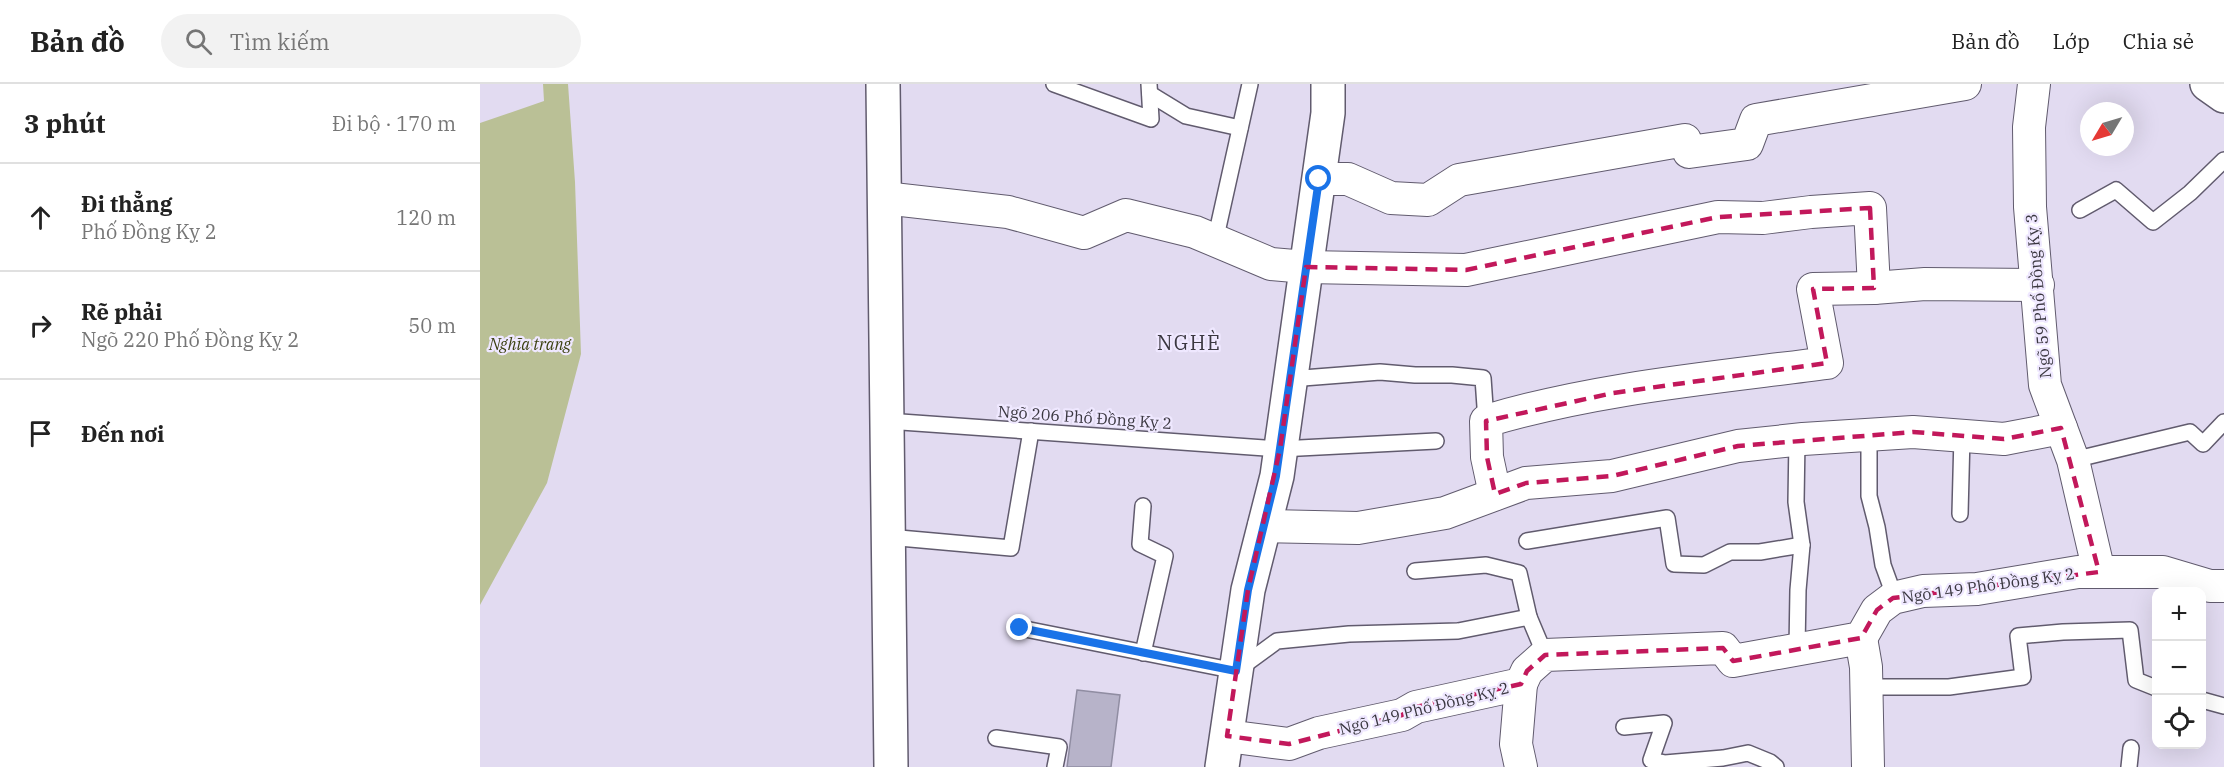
<!DOCTYPE html>
<html lang="vi">
<head>
<meta charset="utf-8">
<style>
	:root { --surface:#fff; --page:#f2f2f2; --text:#222; --muted:#767676; --line:#e0e0e0 }
	body { margin:0; font-family:"IBM Plex Serif",serif; background:var(--page); color:var(--text) }
	.controls { position:absolute; right:18px; bottom:18px; display:grid; overflow:hidden; border-radius:12px; box-shadow:0 6px 24px #0002 }
	.controls button { width:54px; height:54px; display:grid; place-items:center; padding:0; border:0; border-bottom:2px solid var(--line); background:var(--surface); color:var(--text); font:30px sans-serif }
	.compass { position:absolute; left:1600px; top:18px; width:54px; height:54px; border-radius:50%; background:var(--surface); box-shadow:0 6px 24px #0002; rotate:232deg }
	.stop { position:absolute; width:18px; height:18px; margin:-14px; border:4px solid #1a73e8; border-radius:50%; background:#fff }
	.stop.end { background:#1a73e8; border-color:#fff; box-shadow:0 2px 6px #0008 }
	.list { margin:0; padding:0; list-style:none }
	h2 { display:flex; justify-content:space-between; align-items:center; height:78px; margin:0; padding:0 24px; font-size:26px }
	h2 small { font-size:20px; font-weight:400; color:var(--muted) }
	.list li { display:grid; grid-template-columns:39px 1fr auto; gap:18px; align-items:center; box-sizing:border-box; height:108px; padding:0 24px; border-top:2px solid var(--line) }
	.list b { display:block; font-size:22px; white-space:nowrap }
	.list p { margin:0; font-size:20px; white-space:nowrap; color:var(--muted) }
	.list em { font-size:20px; font-style:normal; color:var(--muted) }
	.icon { flex:none; width:33px; height:33px; fill:none; stroke:currentColor; stroke-width:2; stroke-linecap:round; stroke-linejoin:round }
	.map { position:relative; flex:none; width:1744px; height:683px; overflow:hidden }
	header { display:flex; align-items:center; gap:36px; box-sizing:border-box; height:84px; padding:0 30px; background:var(--surface); border-bottom:2px solid var(--line) }
	header strong { font-size:28px }
	nav { display:flex; gap:33px; margin-inline-start:auto; font-size:21px }
	.search { width:420px; height:54px; background:var(--page); display:flex; align-items:center; gap:15px; box-sizing:border-box; padding:0 21px; border-radius:33px; color:var(--muted); font-size:22px }
	main { display:flex }
	aside { flex:1; background:var(--surface) }
	.map>svg:first-child { display:block }
	.green { fill:#bac096 }
	.building { fill:#b7b3c9; stroke:#908da2; stroke-width:1.5 }
	.lines { fill:none; stroke-linecap:round; stroke-linejoin:round }
	.service-casing { stroke:#615b6e; stroke-width:18 }
	.minor-casing { stroke:#615b6e; stroke-width:34 }
	.tertiary-casing { stroke:#615b6e; stroke-width:36 }
	.service { stroke:#fff; stroke-width:15 }
	.minor { stroke:#fff; stroke-width:32 }
	.tertiary { stroke:#fff; stroke-width:33 }
	.route { stroke:#1a73e8; stroke-width:8 }
	.marked { fill:none; stroke:#c2185b; stroke-width:4.5; stroke-dasharray:12 8; stroke-linejoin:round }
	.labels { text-anchor:middle; stroke-width:4.5; stroke-linejoin:round; paint-order:stroke }
	.street-label { font-size:16px; fill:#3a3740; stroke:#efe8ff }
	.park-label { font-size:16px; font-style:italic; fill:#3b4010; stroke:#efe8ff }
	.quarter-label { font-size:20px; letter-spacing:1.5px; fill:#3a3740; stroke:#efe8ff }
</style>
</head>
<body>
<header>
<strong>Bản đồ</strong>
<div class="search"><svg class="icon" aria-label="search" viewBox="0 0 24 24"><circle cx="10" cy="10" r="6"/><path d="M15 15l6 6"/></svg>Tìm kiếm</div>
<nav><a>Bản đồ</a><a>Lớp</a><a>Chia sẻ</a></nav>
</header>
<main>
<aside>
<h2>3 phút<small>Đi bộ · 170 m</small></h2>
<ul class="list">
<li><svg class="icon" aria-label="ahead" viewBox="0 0 24 24"><path d="M12 20V5M6 11l6-6 6 6"/></svg><div><b>Đi thẳng</b><p>Phố Đồng Kỵ 2</p></div><em>120 m</em></li>
<li><svg class="icon" aria-label="right" viewBox="0 0 24 24"><path d="M7 20v-9h11M14 6l5 5-5 5"/></svg><div><b>Rẽ phải</b><p>Ngõ 220 Phố Đồng Kỵ 2</p></div><em>50 m</em></li>
<li><svg class="icon" aria-label="arrive" viewBox="0 0 24 24"><path d="M6 21V4h12l-3 4 3 4H6"/></svg><div><b>Đến nơi</b></div></li>
</ul>
</aside>
<div class="map">
<svg width="1744" height="683" viewBox="0 0 1744 683">
	<rect width="100%" height="100%" fill="#e2dbf1"/>
	<polygon class="green" points="63,0 88,0 95,98 101,270 67,399 0,521 0,39 64,17"/>
	<polygon class="building" points="597,606 640,611 631,683 587,683"/>
	<g class="lines">
		<defs>
			<g id="service">
				<polyline points="574,0 671,35 669,0"/>
				<polyline points="670,10 706,32 760,44"/>
				<polyline points="1600,126 1636,106 1673,138 1710,109 1744,76"/>
				<polyline points="735,157 770,0"/>
				<polyline points="810,295 900,288 935,291 972,291 1003,294 1006,337"/>
				<polyline points="407,337 800,365 956,357"/>
				<polyline points="1386,351 1389,367 1389,412 1397,443 1403,481 1415,514"/>
				<polyline points="1593,376 1710,348 1723,360 1744,338"/>
				<polyline points="1480,430 1482,352"/>
				<polyline points="408,453 531,464 551,347"/>
				<polyline points="1047,457 1187,434 1194,480 1224,481 1250,468 1280,468 1322,461"/>
				<polyline points="935,487 1006,481 1039,489 1049,533"/>
				<polyline points="540,544 756,587 797,557 869,550 978,547 1049,533 1065,571"/>
				<polyline points="1317,565 1318,506 1322,461 1316,418 1317,355"/>
				<polyline points="663,569 685,472 660,460 663,422"/>
				<polyline points="1387,603 1469,603 1543,593 1538,552 1583,548 1650,546 1656,596 1676,604"/>
				<polyline points="1722,616 1744,622"/>
				<polyline points="1144,643 1184,639 1171,676 1185,679 1243,674 1268,669 1290,678 1296,683"/>
				<polyline points="516,654 579,663 575,683"/>
				<polyline points="1649,683 1651,664"/>
			</g>
			<g id="minor">
				<polyline points="1554,0 1549,43 1550,123 1565,301 1593,376 1619,488"/>
				<polyline points="839,95 868,95 911,114 948,116 979,96 1205,56 1209,68 1267,60 1276,36 1485,0"/>
				<polyline points="404,114 528,128 604,149 646,131 715,148 791,180 826,183 986,186 1238,133 1283,134 1331,128 1390,124 1394,204"/>
				<path d="M1015,410L1007,373L1006,337C1116,304 1233,294 1347,279L1333,205L1394,204L1445,200L1558,201"/>
				<polyline points="784,442 878,444 965,429 1046,399 1132,392 1258,362 1323,355 1433,348 1524,355 1581,344"/>
				<polyline points="1381,554 1386,583 1388,683"/>
				<polyline points="1041,600 1036,660 1041,683"/>
				<polyline points="747,652 809,660 839,649 922,631 936,623 1041,600 1047,587 1065,571 1243,564 1253,577 1381,554 1397,526 1413,514 1443,507 1497,505 1598,488 1683,488 1730,502 1744,502"/>
			</g>
			<g id="tertiary">
				<polyline points="403,0 411,683"/>
				<polyline points="1727,0 1744,12"/>
				<polyline points="742,683 768,506 797,392 848,29 848,0"/>
			</g>
		</defs>
		<use href="#service" class="service-casing"/>
		<use href="#minor" class="minor-casing"/>
		<use href="#tertiary" class="tertiary-casing"/>
		<use href="#service" class="service"/>
		<use href="#minor" class="minor"/>
		<use href="#tertiary" class="tertiary"/>
	</g>
	<g class="lines">
		<polyline class="route" points="540,544 756,587 768,506 796,392 839,95"/>
	</g>
	<path class="marked" d="M1390,124L1394,204L1333,205L1347,279L1133,309L1006,337L1007,373L1015,410L1046,399L1132,392L1258,362L1433,348L1524,355L1581,344L1619,488L1413,514L1397,526L1381,554L1253,577L1243,564L1065,571L1047,587L1041,600L936,623L922,631L809,660L747,652L768,506L800,365L826,183L986,186L1238,133Z"/>
	<g class="labels">
		<g class="street-label">
			<text transform="translate(1558 212) rotate(-95)" y="6">Ngõ 59 Phố Đồng Kỵ 3</text>
			<text transform="translate(605 333) rotate(4)" y="6">Ngõ 206 Phố Đồng Kỵ 2</text>
			<text transform="translate(1508 501) rotate(-8)" y="6">Ngõ 149 Phố Đồng Kỵ 2</text>
			<text transform="translate(944 624) rotate(-14)" y="6">Ngõ 149 Phố Đồng Kỵ 2</text>
		</g>
		<g class="park-label">
			<text x="50" y="266">Nghĩa trang</text>
		</g>
		<g class="quarter-label">
			<text x="709" y="266">NGHÈ</text>
		</g>
	</g>
</svg>
<div class="controls">
<button>+</button>
<button>−</button>
<button><svg class="icon" aria-label="locate" viewBox="0 0 24 24"><circle cx="12" cy="12" r="6"/><path d="M12 2v4M12 18v4M2 12h4M18 12h4"/></svg></button>
</div>
<svg class="compass" viewBox="-18 -18 36 36"><path d="M0-13l5 13h-10z" fill="#e53935"/><path d="M0 13l5-13h-10z" fill="#767676"/></svg>
<div class="stop" style="left:839px;top:95px"></div>
<div class="stop end" style="left:540px;top:544px"></div>
</div>
</main>
</body>
</html>
